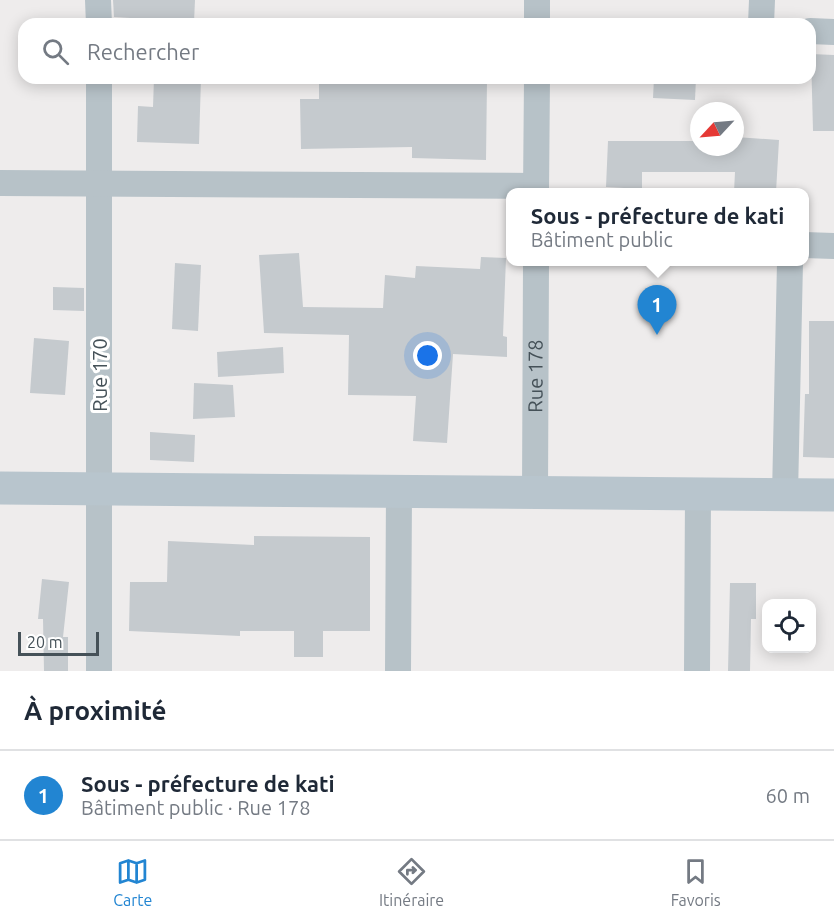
<!DOCTYPE html>
<html lang="fr">
<head>
<meta charset="utf-8">
<style>
	:root { --surface:#fff; --page:#f2f2f3; --text:#1f2937; --muted:#747a83; --line:#e0e1e3; --accent:#2285d2 }
	body { margin:0; font-family:Ubuntu,sans-serif; background:var(--page); color:var(--text) }
	.controls { position:absolute; right:18px; bottom:18px; display:grid; overflow:hidden; border-radius:12px; box-shadow:0 3px 15px #0003 }
	.controls button { width:54px; height:54px; display:grid; place-items:center; padding:0; border:0; border-bottom:2px solid var(--line); background:var(--surface); color:var(--text); font:30px sans-serif }
	.compass { position:absolute; left:690px; top:102px; width:54px; height:54px; border-radius:50%; background:var(--surface); box-shadow:0 3px 15px #0003; rotate:244deg }
	.scale { position:absolute; left:18px; bottom:15px; width:81px; box-sizing:border-box; padding-left:6px; border:3px solid #455158; border-top:0; font-size:16px; line-height:21px; white-space:nowrap; color:#455158; -webkit-text-stroke:4px #fff; paint-order:stroke }
	.you { position:absolute; left:428px; top:356px; width:21px; height:21px; margin:-15px; border:4px solid #fff; border-radius:50%; background:#1a73e8; box-shadow:0 0 0 9px #1a73e833 }
	.badge { display:grid; place-items:center; width:39px; height:39px; border-radius:50%; background:var(--accent); color:#fff; font-size:20px; font-weight:700 }
	.pin { position:absolute; translate:-50% -50px; filter:drop-shadow(0 2px 3px #0008) }
	.pin::after { content:''; position:absolute; top:32px; width:21px; height:18px; background:inherit; clip-path:polygon(0 0,100% 0,50% 100%) }
	.popup { position:absolute; left:506px; top:188px; width:303px; height:78px; box-sizing:border-box; display:grid; place-content:center; border-radius:12px; background:var(--surface); filter:drop-shadow(0 2px 4px #0005); font-size:20px; white-space:nowrap; color:var(--muted) }
	.popup b { font-size:22px; color:var(--text) }
	.popup::after { content:''; position:absolute; left:50%; top:100%; margin-left:-12px; border:12px solid transparent; border-top-color:var(--surface) }
	.list { margin:0; padding:0; list-style:none }
	h2 { display:flex; justify-content:space-between; align-items:center; height:78px; margin:0; padding:0 24px; font-size:26px }
	h2 small { font-size:20px; font-weight:400; color:var(--muted) }
	.list li { display:grid; grid-template-columns:39px 1fr auto; gap:18px; align-items:center; box-sizing:border-box; height:90px; padding:0 24px; border-top:2px solid var(--line) }
	.list b { display:block; font-size:22px; white-space:nowrap }
	.list p { margin:0; font-size:20px; white-space:nowrap; color:var(--muted) }
	.list em { font-size:20px; font-style:normal; color:var(--muted) }
	.icon { flex:none; width:33px; height:33px; fill:none; stroke:currentColor; stroke-width:2; stroke-linecap:round; stroke-linejoin:round }
	.map { position:relative; flex:none; width:834px; height:671px; overflow:hidden }
	.search { position:absolute; background:var(--surface); box-shadow:0 3px 15px #0003; left:18px; right:18px; top:18px; height:66px; display:flex; align-items:center; gap:15px; box-sizing:border-box; padding:0 21px; border-radius:18px; color:var(--muted); font-size:22px }
	.sheet { height:168px; background:var(--surface) }
	nav { display:flex; justify-content:space-around; align-items:center; box-sizing:border-box; height:84px; border-top:2px solid var(--line); background:var(--surface); font-size:16px; color:var(--muted) }
	nav a { display:grid; justify-items:center; gap:3px }
	nav .on { color:var(--accent) }
	.map>svg:first-child { display:block }
	.building { fill:#c5cace }
	.lines { fill:none; stroke-linecap:round; stroke-linejoin:round }
	.street { stroke:#b7c2c8; stroke-width:26 }
	.secondary { stroke:#b8c5cd; stroke-width:33 }
	.labels { text-anchor:middle; stroke-width:6; stroke-linejoin:round; paint-order:stroke }
	.street-label { font-size:20px; fill:#455158; stroke:#fff }
</style>
</head>
<body>
<div class="map">
<svg width="834" height="671" viewBox="0 0 834 671">
	<rect width="100%" height="100%" fill="#eeecec"/>
	<g class="building">
		<polygon points="113,0 195,0 194,22 114,17"/>
		<polygon points="811,54 834,55 834,131 813,131"/>
		<polygon points="154,78 201,78 199,144 137,142 138,106 153,107"/>
		<polygon points="319,78 487,81 486,160 412,158 412,147 301,149 300,99 319,99"/>
		<polygon points="654,78 696,78 695,100 653,98"/>
		<polygon points="736,137 779,140 776,192 734,192 735,172 642,172 642,189 606,187 608,141 699,141 699,147 735,147"/>
		<polygon points="299,253 303,307 383,308 385,275 415,278 416,266 480,269 481,257 506,258 503,336 507,337 507,357 453,354 447,443 413,441 416,396 348,395 349,335 264,333 259,255"/>
		<polygon points="175,263 201,265 198,331 172,329"/>
		<polygon points="53,287 84,288 84,311 53,310"/>
		<polygon points="809,321 834,321 834,458 803,457 805,394 809,394"/>
		<polygon points="34,338 69,341 65,395 30,393"/>
		<polygon points="283,347 284,373 218,377 217,352"/>
		<polygon points="194,383 233,385 235,417 193,419"/>
		<polygon points="150,432 195,435 194,462 150,460"/>
		<polygon points="254,536 370,537 370,631 323,631 323,657 294,657 294,631 240,631 240,636 129,631 130,582 167,582 168,541 254,545"/>
		<polygon points="42,579 69,582 63,637 68,637 68,671 44,671 43,619 38,619"/>
		<polygon points="730,583 756,583 756,619 751,619 750,671 728,671"/>
	</g>
	<g class="lines">
		<g class="street">
			<polyline points="98,0 99,24"/>
			<polyline points="537,24 537,0"/>
			<polyline points="761,24 762,0"/>
			<polyline points="810,31 834,32"/>
			<polyline points="99,78 99,671"/>
			<polyline points="0,183 536,186"/>
			<polyline points="536,192 537,78"/>
			<polyline points="804,245 834,246"/>
			<path id="s1" d="M535,492L536,262"/>
			<polyline points="785,495 790,262"/>
			<polyline points="398,671 399,491"/>
			<polyline points="697,671 698,494"/>
		</g>
		<polyline class="secondary" points="0,488 834,495"/>
	</g>
	<g class="labels">
		<g class="street-label">
			<text transform="translate(100 375) rotate(-90)" y="7">Rue 170</text>
			<text dy="7" stroke="none"><textPath href="#s1" startOffset="116">Rue 178</textPath></text>
		</g>
	</g>
</svg>
<div class="controls">
<button><svg class="icon" aria-label="locate" viewBox="0 0 24 24"><circle cx="12" cy="12" r="6"/><path d="M12 2v4M12 18v4M2 12h4M18 12h4"/></svg></button>
</div>
<svg class="compass" viewBox="-18 -18 36 36"><path d="M0-13l5 13h-10z" fill="#e53935"/><path d="M0 13l5-13h-10z" fill="#747a83"/></svg>
<div class="scale">20 m</div>
<div class="you"></div>
<div class="pin badge" style="left:657px;top:335px">1</div>
<div class="popup"><b>Sous - préfecture de kati</b>Bâtiment public</div>
<div class="search"><svg class="icon" aria-label="search" viewBox="0 0 24 24"><circle cx="10" cy="10" r="6"/><path d="M15 15l6 6"/></svg>Rechercher</div>
</div>
<section class="sheet">
<h2>À proximité<small></small></h2>
<ul class="list">
<li><span class="badge">1</span><div><b>Sous - préfecture de kati</b><p>Bâtiment public · Rue 178</p></div><em>60 m</em></li>
</ul>
</section>
<nav>
<a class="on"><svg class="icon" aria-label="map" viewBox="0 0 24 24"><path d="M3 6l6-2 6 2 6-2v14l-6 2-6-2-6 2zM9 4v14M15 6v14"/></svg>Carte</a>
<a><svg class="icon" aria-label="directions" viewBox="0 0 24 24"><path d="M12 3l9 9-9 9-9-9zM9 14v-3h6M13 9l2 2-2 2"/></svg>Itinéraire</a>
<a><svg class="icon" aria-label="saved" viewBox="0 0 24 24"><path d="M7 4h10v16l-5-4-5 4z"/></svg>Favoris</a>
</nav>
</body>
</html>
